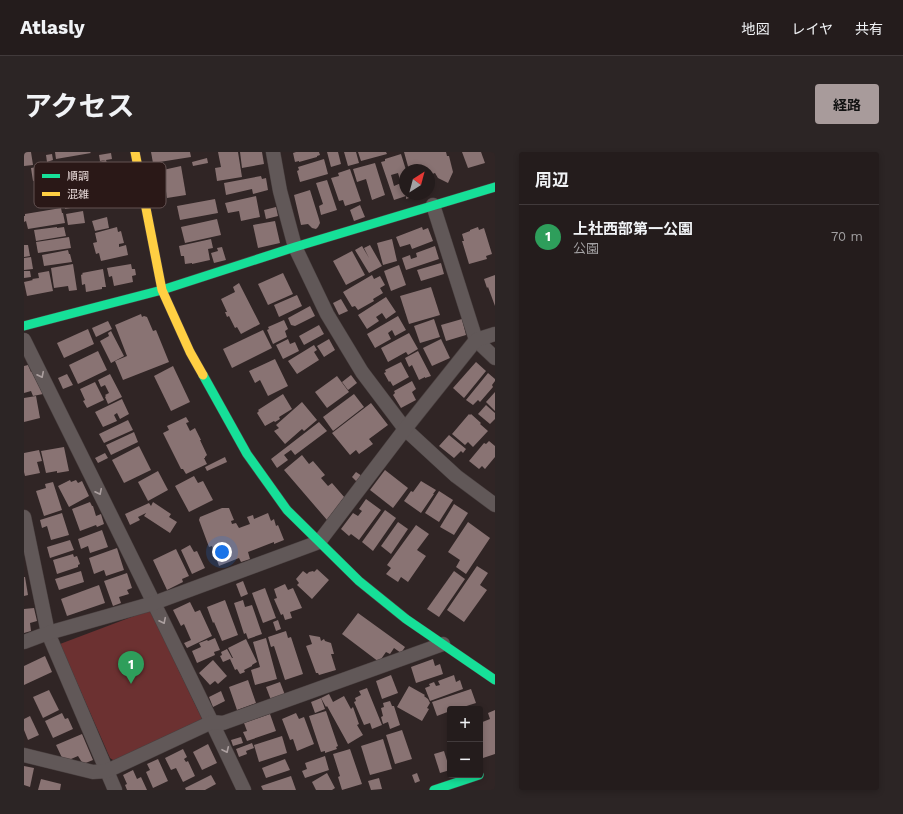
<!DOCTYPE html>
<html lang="ja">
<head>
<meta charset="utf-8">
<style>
	:root { --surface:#241c1c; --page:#2c2525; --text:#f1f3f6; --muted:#a3a1a3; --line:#413a3b; --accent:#a89b9b }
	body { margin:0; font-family:"Work Sans","Noto Sans JP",sans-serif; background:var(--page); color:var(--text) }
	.controls { position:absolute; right:12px; bottom:12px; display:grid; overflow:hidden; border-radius:4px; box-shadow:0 2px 6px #0003 }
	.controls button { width:36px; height:36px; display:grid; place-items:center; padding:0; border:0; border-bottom:1px solid var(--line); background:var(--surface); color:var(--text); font:20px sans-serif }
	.compass { position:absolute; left:375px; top:12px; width:36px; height:36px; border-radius:50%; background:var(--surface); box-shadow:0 2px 6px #0003; rotate:36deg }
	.you { position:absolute; left:198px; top:400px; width:14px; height:14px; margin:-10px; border:3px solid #fff; border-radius:50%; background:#1a73e8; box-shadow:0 0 0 6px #1a73e833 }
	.badge { display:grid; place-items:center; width:26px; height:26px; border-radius:50%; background:var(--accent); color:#fff; font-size:13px; font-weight:700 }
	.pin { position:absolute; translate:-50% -33px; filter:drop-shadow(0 1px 2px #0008) }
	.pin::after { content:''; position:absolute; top:21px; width:14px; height:12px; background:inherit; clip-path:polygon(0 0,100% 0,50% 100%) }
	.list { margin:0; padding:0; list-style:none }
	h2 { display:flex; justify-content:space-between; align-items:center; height:52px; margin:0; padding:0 16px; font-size:17px }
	h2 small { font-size:13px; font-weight:400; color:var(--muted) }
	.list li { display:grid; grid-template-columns:26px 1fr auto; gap:12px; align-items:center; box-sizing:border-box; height:64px; padding:0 16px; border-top:1px solid var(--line) }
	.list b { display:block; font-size:15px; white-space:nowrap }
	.list p { margin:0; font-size:13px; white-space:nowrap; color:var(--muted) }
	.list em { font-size:13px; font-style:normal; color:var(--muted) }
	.map { position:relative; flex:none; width:471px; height:638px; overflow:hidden; border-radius:4px }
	header { display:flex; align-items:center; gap:24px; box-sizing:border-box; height:56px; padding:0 20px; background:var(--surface); border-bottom:1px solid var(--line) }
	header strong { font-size:19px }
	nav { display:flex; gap:22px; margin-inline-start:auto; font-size:14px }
	.intro { display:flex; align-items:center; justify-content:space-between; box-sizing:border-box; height:96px; padding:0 24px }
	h1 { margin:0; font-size:28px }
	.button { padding:10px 18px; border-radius:4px; background:var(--accent); color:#111; font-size:14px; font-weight:700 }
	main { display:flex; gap:24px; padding:0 24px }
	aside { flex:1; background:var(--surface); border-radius:4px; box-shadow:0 2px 6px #0003 }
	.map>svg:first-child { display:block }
	.green { fill:#6c3131 }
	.building { fill:#897373; fill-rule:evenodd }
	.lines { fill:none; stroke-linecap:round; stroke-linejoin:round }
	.street-casing { stroke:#4a4040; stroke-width:15 }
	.fast-casing { stroke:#4a4040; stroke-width:10 }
	.slow-casing { stroke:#4a4040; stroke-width:10 }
	.street { stroke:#615858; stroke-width:14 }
	.fast { stroke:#16e098; stroke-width:9 }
	.slow { stroke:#ffcf43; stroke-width:9 }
	.oneway { stroke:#aca0a0 }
	.key { fill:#2a1817; stroke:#635252; stroke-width:1 }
	.key-label { font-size:11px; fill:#e9dbda }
</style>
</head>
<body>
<header>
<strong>Atlasly</strong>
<nav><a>地図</a><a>レイヤ</a><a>共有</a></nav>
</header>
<div class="intro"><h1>アクセス</h1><a class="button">経路</a></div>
<main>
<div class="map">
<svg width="471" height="638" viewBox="0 0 471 638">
	<rect width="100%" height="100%" fill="#302525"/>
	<polygon class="green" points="126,458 180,571 92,610 86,606 36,492"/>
	<g class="building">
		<polygon points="0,0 7,0 9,13 0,14"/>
		<polygon points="31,0 66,0 67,1 32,7"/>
		<polygon points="127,0 166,0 167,5 129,11"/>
		<polygon points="194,0 214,0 218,25 193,29 191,16 197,15"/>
		<polygon points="216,0 238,0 240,12 218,16"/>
		<polygon points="272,0 295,0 296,3 293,4 293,5 275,10 275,9 271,10 269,1"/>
		<polygon points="303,0 314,0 317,12 307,15"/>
		<polygon points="320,0 332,0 335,11 324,14"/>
		<polygon points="334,0 362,0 363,2 337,9"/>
		<polygon points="380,0 422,0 423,4 425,4 429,20 424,31 414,26 411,21 405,23 405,18 403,17 401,18 385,18"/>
		<polygon points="438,0 457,0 461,11 444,16"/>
		<polygon points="87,1 88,7 76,9 75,3"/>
		<polygon points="28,2 29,8 23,10 22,3"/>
		<path d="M377,2L382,18H381V42H390L391,44L382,47V44L370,48L357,10L361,9V7ZM374,21L377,31L370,34L367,23Z"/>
		<polygon points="183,6 184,11 169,14 168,10"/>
		<polygon points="300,7 304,22 276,30 273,19 275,18 274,15"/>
		<polygon points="82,8 83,11 89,10 96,47 41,57 40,50 74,44 41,49 36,20 76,13 75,10"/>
		<polygon points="351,11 361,43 348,48 342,27 333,30 329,17"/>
		<polygon points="25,13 27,26 9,29 7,16"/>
		<polygon points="157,14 162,43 143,46 139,18"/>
		<polygon points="326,17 337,49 321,54 319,48 315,49 307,26 315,24 314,21"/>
		<polygon points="237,24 238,27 242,26 244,38 229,42 228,37 202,43 200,31"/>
		<polygon points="303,28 313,58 297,63 295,54 299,52 292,31"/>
		<polygon points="286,38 295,67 296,71 294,75 292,77 288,76 284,72 277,73 270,43"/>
		<polygon points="232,44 236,65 217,69 215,59 204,61 201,51"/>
		<polygon points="191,47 194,61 156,68 153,54"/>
		<polygon points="336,53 341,65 330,69 326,58"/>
		<polygon points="252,55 254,64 242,67 240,58"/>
		<polygon points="37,56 38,61 39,61 41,71 4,77 2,69 0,70 0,64 1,64 1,62"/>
		<polygon points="59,59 61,71 44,73 42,62"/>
		<polygon points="83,65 85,76 71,79 68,69"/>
		<polygon points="193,67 197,83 161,91 157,75"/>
		<polygon points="251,69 256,91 234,96 229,73"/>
		<polygon points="33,75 33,76 40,75 42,84 12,89 10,78"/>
		<polygon points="93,75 94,80 97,79 100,91 95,92 95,95 102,93 104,103 77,109 75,101 72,102 69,91 73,90 71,81"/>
		<polygon points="398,75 399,78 404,76 409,89 388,97 386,92 376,95 372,85"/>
		<polygon points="454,75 455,78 460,76 468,102 462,104 463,107 445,112 438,89 440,89 438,82 446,79 446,78"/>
		<polygon points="45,85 47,96 14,101 12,90"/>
		<polygon points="187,87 189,96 184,97 186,108 168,112 168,111 161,112 160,104 157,104 155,94"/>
		<polygon points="368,87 373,109 359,113 353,91"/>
		<polygon points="0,93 4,93 6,104 0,105"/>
		<polygon points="346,93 358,114 345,121 331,98 338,94 345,106 340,96"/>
		<polygon points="411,94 415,107 382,118 378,106 386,103 387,107 393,105 392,101"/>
		<polygon points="198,95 202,108 190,111 187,101 194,99 193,96"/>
		<polygon points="44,98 45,102 46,102 48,110 20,114 18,103"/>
		<polygon points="328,99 341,123 322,133 309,109"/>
		<polygon points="7,105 9,117 0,118 0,106"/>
		<polygon points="417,111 420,122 397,129 393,118"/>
		<polygon points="49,112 53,138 45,139 44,134 30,136 27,116"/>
		<polygon points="107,112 108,117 111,117 112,123 108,124 109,130 90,134 88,124 85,125 83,116"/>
		<polygon points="375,113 382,133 367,139 360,119"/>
		<polygon points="79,117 82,135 78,135 78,137 62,140 61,132 58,133 57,123 59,122 58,121"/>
		<polygon points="0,119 6,119 7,125 0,126"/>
		<polygon points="25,119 29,139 3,144 0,130 9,128 8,127 15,126 14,121"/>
		<polygon points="259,121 269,142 244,153 234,132"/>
		<polygon points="348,123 350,127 356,124 361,133 356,136 359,141 349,147 350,149 334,158 331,154 328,155 319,140"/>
		<polygon points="471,123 471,154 464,135 463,136 460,127"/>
		<polygon points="215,131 236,172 217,182 213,175 211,176 205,164 203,165 201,160 203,160 197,147 211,140 209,135"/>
		<polygon points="407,135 416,163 385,172 376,144"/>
		<polygon points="273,143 278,154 255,165 250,153"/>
		<polygon points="362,145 372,160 362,167 358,161 352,165 355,169 343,177 334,163"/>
		<polygon points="317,147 324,159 315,163 309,151"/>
		<polygon points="286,154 291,164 271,174 267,173 264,166"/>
		<polygon points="117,162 118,165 120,164 123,165 129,179 132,178 145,210 99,228 91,209 103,204 91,173"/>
		<polygon points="374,164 382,178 371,184 368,178 364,181 367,187 351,196 343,182"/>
		<polygon points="410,167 416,185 396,191 390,174"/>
		<polygon points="438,167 442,183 422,189 417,173"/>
		<polygon points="260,168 264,177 261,179 263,185 249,192 243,178 245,177 244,175"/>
		<polygon points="84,169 88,177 72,185 68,176"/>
		<polygon points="295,173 300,182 280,193 275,184"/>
		<polygon points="64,177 70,192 40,206 33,191"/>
		<polygon points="239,178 248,196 208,216 199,197"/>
		<polygon points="87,179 100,204 87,211 76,189 85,184 84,181"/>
		<polygon points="385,181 394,197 384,203 382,200 364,210 357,196"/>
		<polygon points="264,187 266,192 271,190 275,199 259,207 252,193"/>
		<polygon points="305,187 311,198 300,205 293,194"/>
		<polygon points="417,187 426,206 408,214 399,196"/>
		<polygon points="290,193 293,198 290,200 295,208 273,222 264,209"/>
		<polygon points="74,199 83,218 54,232 45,213"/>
		<polygon points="394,199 407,224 401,226 401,225 395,228 388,213 385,215 381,206"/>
		<polygon points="251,207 264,234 244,244 236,228 231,231 225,219"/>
		<polygon points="377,210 385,225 369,234 366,229 365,230 360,221 362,220 361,218"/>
		<polygon points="452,210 462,219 440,246 429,236"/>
		<polygon points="4,213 7,220 8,220 19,242 9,244 7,239 0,241 0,214"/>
		<polygon points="149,214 166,250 147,259 130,224"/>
		<polygon points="464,221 471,227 471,229 468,233 469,235 456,250 454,248 449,253 442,248"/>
		<polygon points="43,222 49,233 39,237 34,226"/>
		<polygon points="86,222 98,245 84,252 81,245 82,244 81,243 85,241 81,233 77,235 74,228"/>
		<polygon points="327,223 333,231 324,238 318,230"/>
		<polygon points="313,224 325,240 303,256 291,240"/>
		<polygon points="388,229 392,237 388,240 392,248 377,256 369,243 371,241 370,239"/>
		<polygon points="71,230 80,248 63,256 59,249 61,248 56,237"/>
		<polygon points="471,240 471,259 462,250"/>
		<polygon points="259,242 268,257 255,265 256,267 251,270 250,269 241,274 233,261 235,259 234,258"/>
		<polygon points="330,242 340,255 309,279 299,265"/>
		<polygon points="12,244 16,266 0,270 0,246"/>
		<polygon points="98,247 105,262 96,267 93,261 90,263 93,269 79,275 71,260"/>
		<polygon points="278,250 293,268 280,279 278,277 261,292 250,279 255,276 252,273"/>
		<polygon points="347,251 364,273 345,287 349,292 335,302 332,298 326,303 308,281"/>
		<polygon points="462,253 471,261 471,267 466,272 454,262"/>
		<polygon points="445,262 446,263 447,262 457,271 456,272 464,279 449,295 444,290 441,293 428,282"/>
		<polygon points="162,265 165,270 162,271 166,279 171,276 177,288 176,288 183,303 181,305 181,306 180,306 183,312 162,322 159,317 157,317 139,281 145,278 143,274"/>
		<polygon points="104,268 109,278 80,291 75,282"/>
		<polygon points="295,270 303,279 271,303 267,298 260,303 264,308 253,316 247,307"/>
		<polygon points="110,280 114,290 87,303 82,293"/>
		<polygon points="425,283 442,297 439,301 437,299 430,306 415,294"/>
		<polygon points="465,289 471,294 471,305 461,317 458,314 455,317 445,309 460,291 462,292"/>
		<polygon points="115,294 127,318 100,331 88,308"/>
		<polygon points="40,295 45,319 33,321 33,319 22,321 17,299"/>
		<polygon points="15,298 18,309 13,310 16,321 1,324 0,320 0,301"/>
		<polygon points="81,301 84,306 74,311 71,306"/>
		<polygon points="278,303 285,312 289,309 301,323 297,326 304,334 308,331 321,346 317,349 317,350 303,368 260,318"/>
		<polygon points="201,305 203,310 183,319 181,315"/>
		<polygon points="361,318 384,336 369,356 346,338"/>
		<polygon points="134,319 144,338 124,349 114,330"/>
		<polygon points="332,320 338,324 333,330 328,325"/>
		<polygon points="170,324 174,331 179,329 189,348 165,360 151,334"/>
		<polygon points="46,328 47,330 52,328 54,331 58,329 65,344 45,355 34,334"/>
		<polygon points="397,329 412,338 409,342 410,342 397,361 380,349 387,339 389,340"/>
		<polygon points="29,330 38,358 20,364 12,339 22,336 21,332"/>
		<polygon points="415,339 429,348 415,370 401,361"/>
		<polygon points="342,347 357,358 335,388 327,382 325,384 317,377 329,361 334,364 338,359 335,357"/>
		<polygon points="66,350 68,354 69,354 72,364 77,362 80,372 73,375 72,373 56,379 48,357"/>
		<polygon points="129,350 147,362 145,365 153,370 146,381 120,364 122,361 114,365 116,368 106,373 101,362 125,351 127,354"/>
		<polygon points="430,352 444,361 430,383 416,375"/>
		<polygon points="198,356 205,356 210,368 207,369 208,372 212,371 215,376 226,372 223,365 229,363 230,367 244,361 247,369 250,367 252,374 254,373 260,388 250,392 250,390 224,400 226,407 217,410 215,406 195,414 188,394 185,395 175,368 176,365"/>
		<polygon points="361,358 372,366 349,399 338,390"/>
		<polygon points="38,361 45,383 27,388 23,374 18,376 16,368"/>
		<polygon points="374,370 384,377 367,402 357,394"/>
		<polygon points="444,370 466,386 442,422 432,415 436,408 424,400"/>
		<polygon points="392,373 405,382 393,398 402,404 384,430 377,425 374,430 362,422 367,416 363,413"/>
		<polygon points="78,378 84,395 66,401 64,394 57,397 54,387"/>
		<polygon points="46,388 50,398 26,406 23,395"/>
		<polygon points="166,393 170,400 173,399 181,416 168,422 157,398"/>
		<polygon points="93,396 100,418 82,424 80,418 70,422 65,406"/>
		<polygon points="152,397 165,424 158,427 159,430 143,438 129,408"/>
		<polygon points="49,402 50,405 53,404 56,412 54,413 54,415 33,422 29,408"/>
		<polygon points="453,414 464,421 456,433 463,438 440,470 423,458"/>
		<polygon points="293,417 305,428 288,447 273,433 275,431 272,427 279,419 283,422 285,420 289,419 290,420"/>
		<polygon points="57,419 60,430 35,438 31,427"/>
		<polygon points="430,419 441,427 415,465 403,457"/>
		<polygon points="103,421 108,436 103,438 105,442 95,445 97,451 89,454 80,429"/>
		<polygon points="0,425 1,425 4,443 0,444"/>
		<polygon points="219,429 224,442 217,445 212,432"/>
		<polygon points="261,432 264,438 269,436 278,456 266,460 268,466 261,468 259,462 257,463 250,447 253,446 250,437"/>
		<polygon points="75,433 81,451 43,464 37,447"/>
		<polygon points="241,436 252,466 239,471 228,441"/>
		<polygon points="201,448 214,483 198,489 190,470 189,471 183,455"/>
		<polygon points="219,448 221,455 228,453 238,482 224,487 222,481 220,482 210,451"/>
		<polygon points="166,450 171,460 176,458 188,484 163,496 160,491 167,488 160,472 157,474 149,458"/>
		<polygon points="10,456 13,469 6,471 7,479 0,481 0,457"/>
		<polygon points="334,461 381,495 377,501 370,496 366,502 362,500 355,510 318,482"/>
		<polygon points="254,468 257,477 252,479 249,470"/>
		<polygon points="262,479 264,486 267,485 279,522 261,528 250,494 247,495 244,485"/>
		<polygon points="285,483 296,485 297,489 300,487 301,489 307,491 310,502 307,502 312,518 295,523 294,521 292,521 282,494 288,492"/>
		<polygon points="191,486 196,498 190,500 191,503 173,511 168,499 177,495 175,491 183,488 184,489"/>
		<polygon points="242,486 253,527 231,533 227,518 236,515 229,490"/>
		<polygon points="222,487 233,510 228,513 228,514 220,518 221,520 216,522 213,517 211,518 206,507 199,510 196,504 198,503 197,500 203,497 208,506 209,506 204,496"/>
		<polygon points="21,504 28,520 0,533 0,514"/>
		<polygon points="409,507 411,514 416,512 419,522 392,531 387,515"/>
		<polygon points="189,508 203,524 194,532 191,529 186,533 175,521"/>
		<polygon points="367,523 374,541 358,547 352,529"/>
		<polygon points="430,523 432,530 436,528 439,537 406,549 401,536 406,534 405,532 410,530 412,534 416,533 414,529"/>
		<polygon points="224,528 232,551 213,558 205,535"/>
		<polygon points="256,530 261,543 247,548 242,535"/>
		<polygon points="385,534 401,543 400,544 404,547 406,551 403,556 405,557 398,569 373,555"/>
		<polygon points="343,536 358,573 348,577 346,571 340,573 330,550 332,549 331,546 337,543 335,539"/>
		<polygon points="447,537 452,551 433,557 426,557 426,559 413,564 408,550"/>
		<polygon points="25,538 35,558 19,566 9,545"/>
		<polygon points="197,539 201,549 189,555 185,545"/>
		<polygon points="305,542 309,550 320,544 327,557 329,555 335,572 333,573 339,583 324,592 303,554 302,555 297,546"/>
		<polygon points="297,546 301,557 291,561 287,550"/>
		<polygon points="366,549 368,554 370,554 376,573 366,577 364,570 359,572 357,565 359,564 357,556 360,555 359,551"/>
		<polygon points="471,558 471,602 456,607 456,571 466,567 464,561"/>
		<polygon points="302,559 314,594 312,595 313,597 301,601 301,599 297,600 285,564"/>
		<polygon points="38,561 41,567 44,566 49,577 29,586 21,569"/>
		<polygon points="272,561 275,567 280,565 290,592 273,599 269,587 266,588 258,567"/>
		<polygon points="246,562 252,579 223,589 219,580 223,579 220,571"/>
		<polygon points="6,564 15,583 4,588 0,578 0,567"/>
		<polygon points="378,578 388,607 371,612 362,583"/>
		<polygon points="58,582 69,608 59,612 54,604 40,610 32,593"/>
		<polygon points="258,584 263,601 235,610 230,593"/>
		<polygon points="217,585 219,591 209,594 207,588"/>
		<polygon points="359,587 368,617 346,623 337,594"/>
		<polygon points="228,591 230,596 222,599 223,602 215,605 212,597"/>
		<polygon points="184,592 193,611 178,618 169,600"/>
		<polygon points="159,597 163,605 160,607 162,610 164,609 171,624 159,630 152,616 147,618 141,606"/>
		<polygon points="326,597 338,632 318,638 314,625 316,624 309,602"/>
		<polygon points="420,599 426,618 416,621 410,602"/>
		<polygon points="301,604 305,618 281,626 278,619 283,617 281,611"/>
		<polygon points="134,607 144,629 129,636 122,620 126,618 123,612"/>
		<polygon points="261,607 266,618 242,626 238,616"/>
		<polygon points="0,614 10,616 6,635 0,633"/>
		<polygon points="109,618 113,627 117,625 123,638 103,638 101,633 103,632 99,623"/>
		<polygon points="303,621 311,636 308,638 292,638 288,630"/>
		<polygon points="393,621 396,629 391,631 388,623"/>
		<polygon points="187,623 192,632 181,638 162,638 161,636"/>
		<polygon points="267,624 272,638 239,638 237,634"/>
		<polygon points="355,626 358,637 347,638 344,629"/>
		<polygon points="17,627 37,632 36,638 14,638"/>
	</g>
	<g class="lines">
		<defs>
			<g id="street">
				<polyline points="249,0 256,39 271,95 303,162 338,220 381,277 432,324 471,353"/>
				<polyline points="409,53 452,188 471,206"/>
				<path d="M0,188C74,338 149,487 220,638"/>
				<polyline points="0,365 24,481 91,638"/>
				<polyline points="0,490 24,481 130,451 295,390 381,277 452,188 471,182"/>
				<polyline points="0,603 69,620 83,619 188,570 199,571 419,492"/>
			</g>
			<g id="fast">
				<polyline points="0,174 138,138 271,95 471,35"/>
				<polyline points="179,223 223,302 263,358 335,429 382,467 471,528"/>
				<polyline points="410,638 455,623"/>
			</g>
			<polyline id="slow" points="111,0 138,138 166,200 179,223"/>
		</defs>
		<use href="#street" class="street-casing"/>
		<use href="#fast" class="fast-casing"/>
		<use href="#slow" class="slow-casing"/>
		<use href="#street" class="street"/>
		<use href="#fast" class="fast"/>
		<use href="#slow" class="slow"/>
	</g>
	<defs><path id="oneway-chevron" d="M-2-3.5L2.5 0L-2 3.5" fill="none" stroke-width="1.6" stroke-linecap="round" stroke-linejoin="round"/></defs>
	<g class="oneway">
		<use href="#oneway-chevron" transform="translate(17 223) rotate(64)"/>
		<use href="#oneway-chevron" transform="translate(75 340) rotate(64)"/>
		<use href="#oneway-chevron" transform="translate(139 469) rotate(64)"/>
		<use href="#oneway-chevron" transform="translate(202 598) rotate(65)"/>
	</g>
	<rect x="10" y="10" width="132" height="46" rx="6" class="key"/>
	<rect x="18" y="22" width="18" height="4" fill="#16e098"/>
	<rect x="18" y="40" width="18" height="4" fill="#ffcf43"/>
	<g class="key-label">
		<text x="43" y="28">順調</text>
		<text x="43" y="46">混雑</text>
	</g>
</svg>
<div class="controls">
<button>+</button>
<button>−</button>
</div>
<svg class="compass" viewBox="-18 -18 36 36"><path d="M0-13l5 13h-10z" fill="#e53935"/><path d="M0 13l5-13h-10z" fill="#a3a1a3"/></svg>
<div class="you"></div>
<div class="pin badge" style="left:107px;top:532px;background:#2e9e5b">1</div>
</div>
<aside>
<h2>周辺<small></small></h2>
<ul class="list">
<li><span class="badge" style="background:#2e9e5b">1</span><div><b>上社西部第一公園</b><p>公園</p></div><em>70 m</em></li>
</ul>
</aside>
</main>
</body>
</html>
